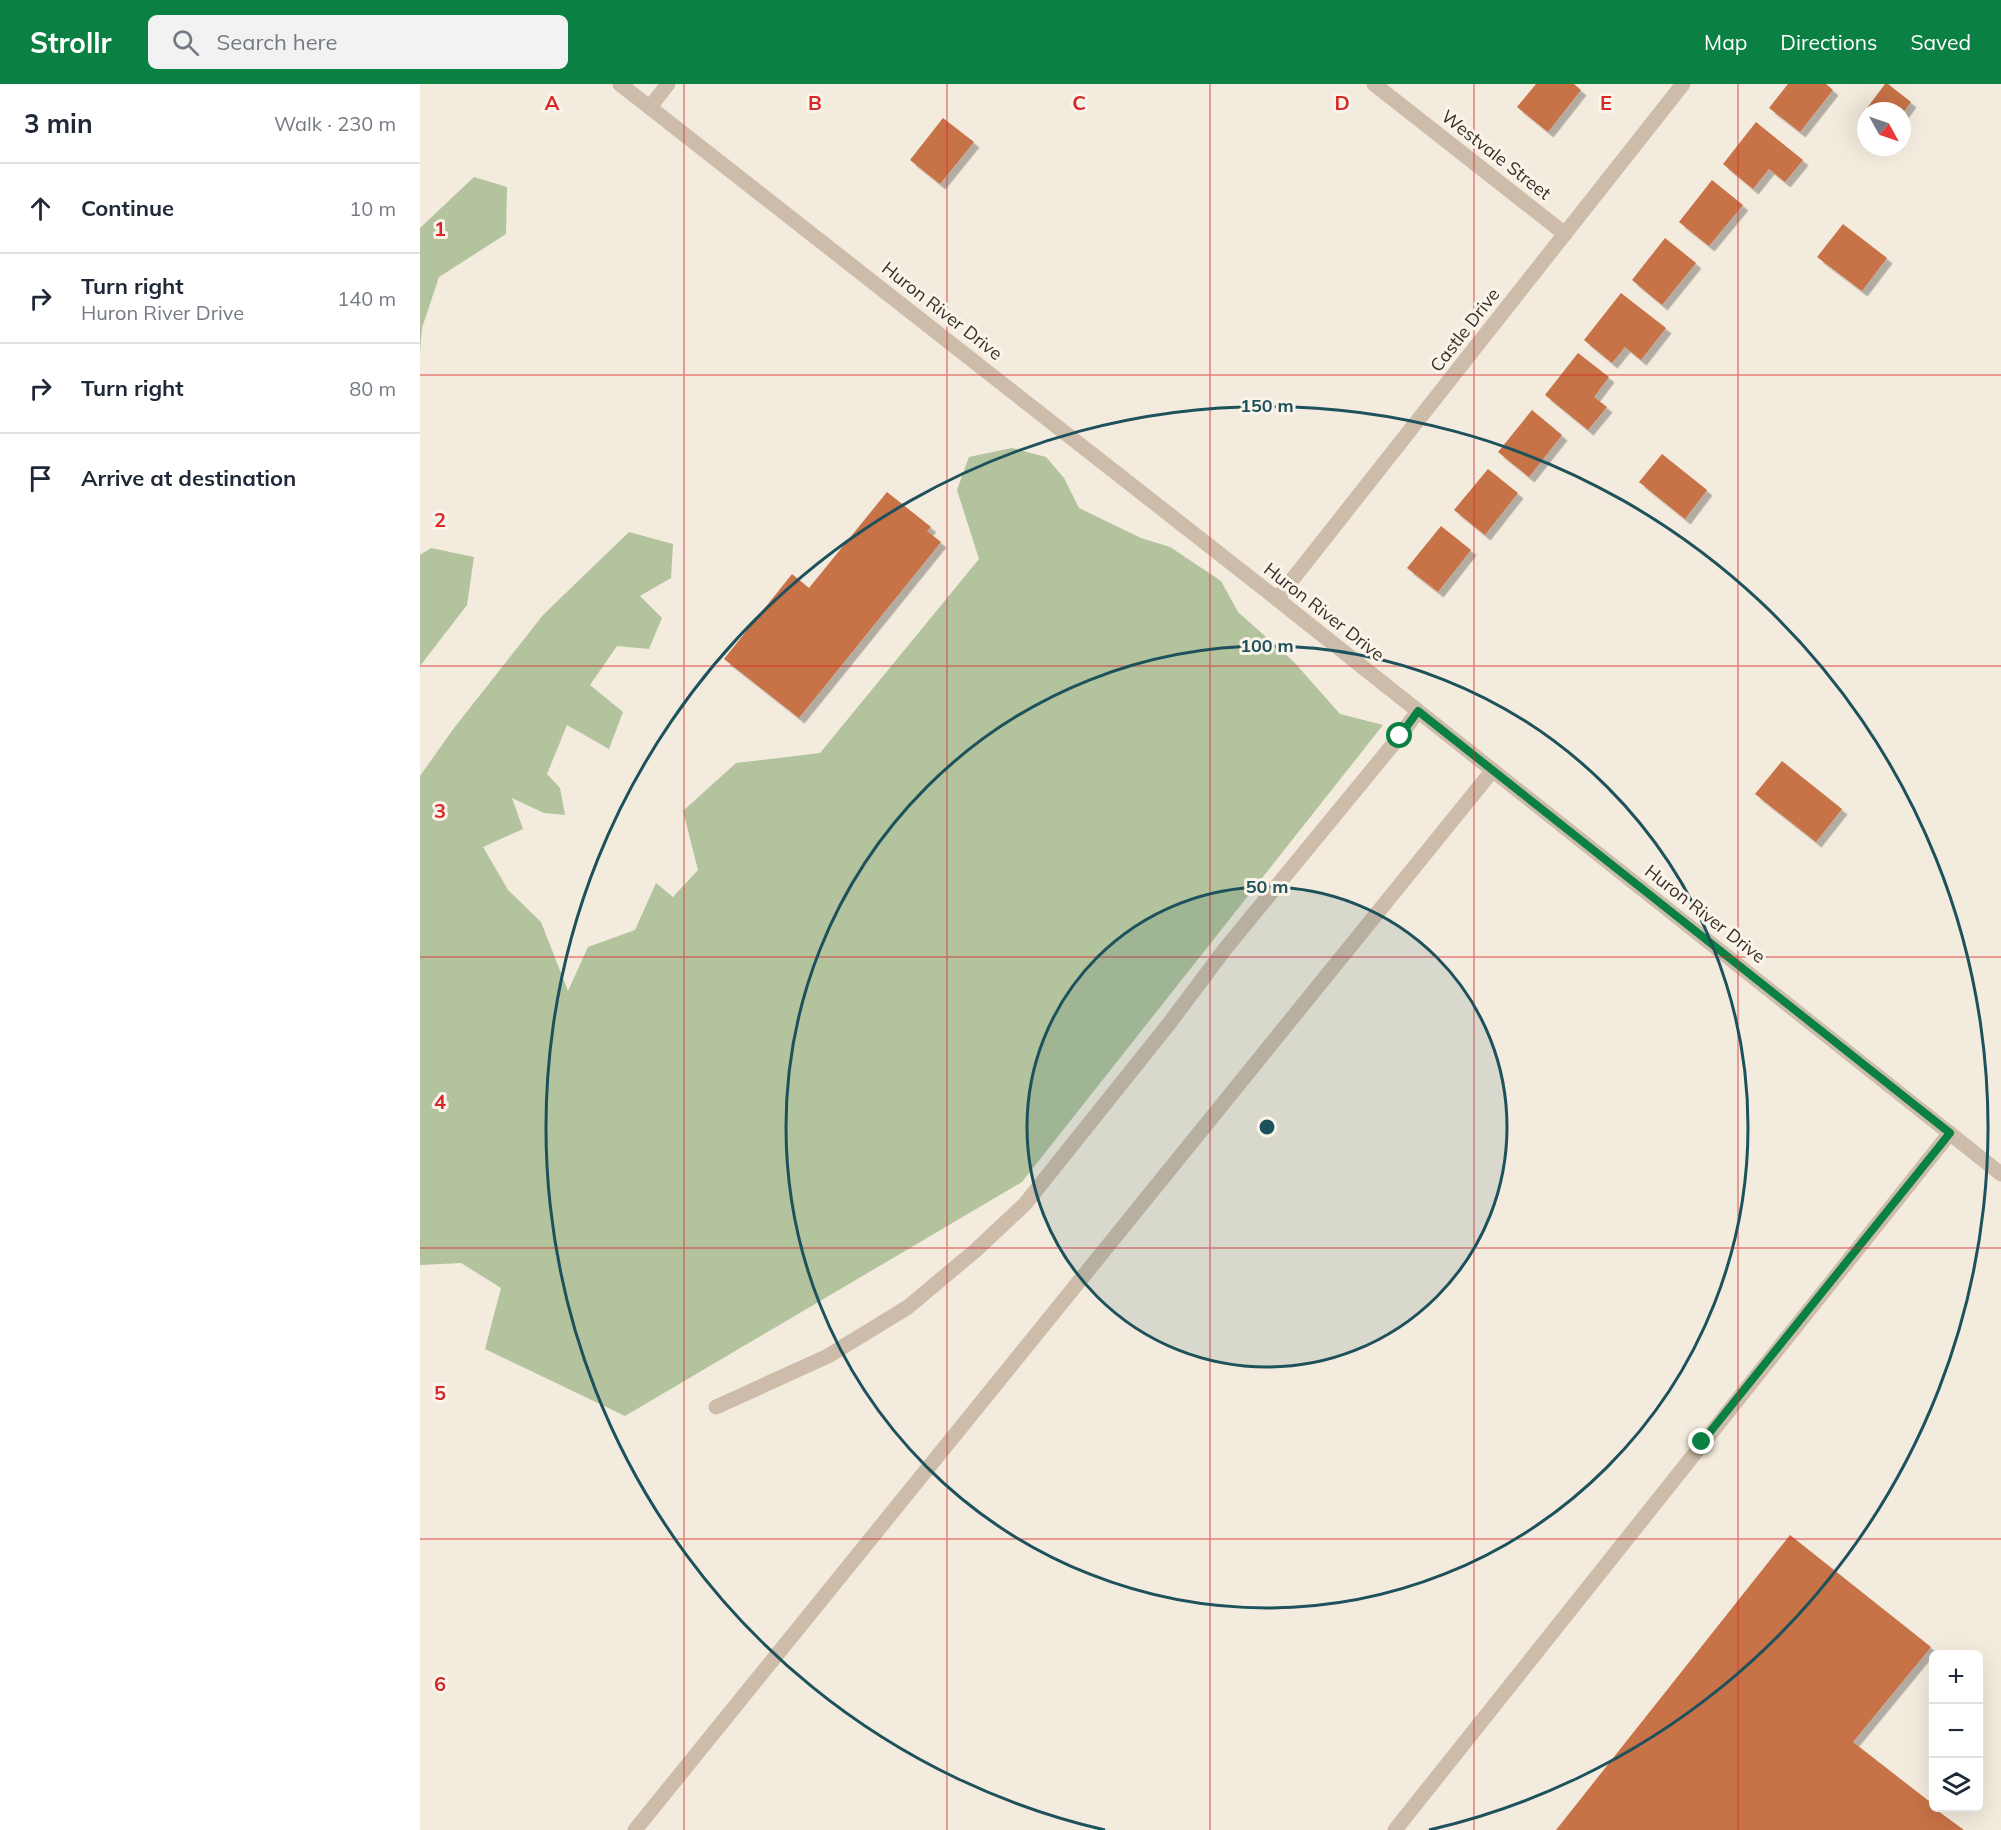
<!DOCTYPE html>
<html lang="en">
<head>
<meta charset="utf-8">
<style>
	:root { --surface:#fff; --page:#f2f2f3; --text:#1f2937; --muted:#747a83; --line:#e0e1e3; --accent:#0b8043 }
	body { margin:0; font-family:Mulish,sans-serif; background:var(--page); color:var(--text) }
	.controls { position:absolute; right:18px; bottom:18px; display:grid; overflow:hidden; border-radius:9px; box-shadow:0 6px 24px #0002 }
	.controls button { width:54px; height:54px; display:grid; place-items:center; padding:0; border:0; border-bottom:2px solid var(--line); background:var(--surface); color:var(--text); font:30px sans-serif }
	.compass { position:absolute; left:1437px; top:18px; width:54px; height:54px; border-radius:50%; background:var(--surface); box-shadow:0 6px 24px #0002; rotate:130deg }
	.stop { position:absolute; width:18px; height:18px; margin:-14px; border:4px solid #0b8043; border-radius:50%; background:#fff }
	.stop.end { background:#0b8043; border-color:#fff; box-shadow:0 2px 6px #0008 }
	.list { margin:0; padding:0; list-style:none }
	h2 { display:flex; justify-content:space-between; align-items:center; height:78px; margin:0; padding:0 24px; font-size:26px }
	h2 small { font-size:20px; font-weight:400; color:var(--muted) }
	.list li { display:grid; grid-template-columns:39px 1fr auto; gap:18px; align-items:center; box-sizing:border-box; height:90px; padding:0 24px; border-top:2px solid var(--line) }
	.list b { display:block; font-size:22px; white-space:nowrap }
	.list p { margin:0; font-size:20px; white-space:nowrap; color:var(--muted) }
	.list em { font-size:20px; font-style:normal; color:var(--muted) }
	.icon { flex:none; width:33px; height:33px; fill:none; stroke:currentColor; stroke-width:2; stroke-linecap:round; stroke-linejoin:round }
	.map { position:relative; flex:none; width:1581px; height:1746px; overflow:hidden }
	header { display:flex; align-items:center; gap:36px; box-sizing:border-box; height:84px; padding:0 30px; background:var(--accent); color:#fff }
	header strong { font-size:28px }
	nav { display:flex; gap:33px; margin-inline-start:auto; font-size:21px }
	.search { width:420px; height:54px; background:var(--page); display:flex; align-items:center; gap:15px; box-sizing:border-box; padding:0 21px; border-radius:9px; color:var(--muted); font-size:22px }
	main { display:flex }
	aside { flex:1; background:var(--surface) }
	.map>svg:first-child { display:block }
	.green { fill:#b2c39d }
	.building { fill:#c87246; filter:url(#shadow) }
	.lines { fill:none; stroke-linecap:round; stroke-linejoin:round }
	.minor { stroke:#ccbca9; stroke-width:15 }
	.route { stroke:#0b8043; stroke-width:8 }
	.grid { fill:none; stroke:#d62828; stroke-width:1.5; stroke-opacity:0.55 }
	.ring { fill:none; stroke:#1d515b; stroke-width:3 }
	.labels { text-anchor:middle; stroke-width:6; stroke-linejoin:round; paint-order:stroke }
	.street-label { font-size:18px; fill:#382f29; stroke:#faf4ea }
	.grid-label { font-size:20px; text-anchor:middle; font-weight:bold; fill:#d62828; stroke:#faf4ea; stroke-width:6; stroke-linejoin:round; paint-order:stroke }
	.centre { fill:#1d515b; stroke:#faf4ea; stroke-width:3 }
	.ring-label { font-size:18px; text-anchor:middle; font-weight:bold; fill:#1d515b; stroke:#faf4ea; stroke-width:6; stroke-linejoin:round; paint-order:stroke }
</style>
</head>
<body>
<header>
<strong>Strollr</strong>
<div class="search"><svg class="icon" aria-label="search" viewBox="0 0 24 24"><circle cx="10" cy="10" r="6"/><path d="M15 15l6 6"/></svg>Search here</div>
<nav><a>Map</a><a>Directions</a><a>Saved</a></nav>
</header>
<main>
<aside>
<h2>3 min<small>Walk · 230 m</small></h2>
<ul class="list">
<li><svg class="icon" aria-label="ahead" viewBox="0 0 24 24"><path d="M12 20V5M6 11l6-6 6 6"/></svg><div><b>Continue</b></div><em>10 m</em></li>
<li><svg class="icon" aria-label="right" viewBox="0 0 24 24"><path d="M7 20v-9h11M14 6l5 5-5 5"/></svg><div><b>Turn right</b><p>Huron River Drive</p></div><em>140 m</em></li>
<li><svg class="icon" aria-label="right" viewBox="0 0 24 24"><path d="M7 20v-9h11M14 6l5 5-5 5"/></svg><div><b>Turn right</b></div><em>80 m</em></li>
<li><svg class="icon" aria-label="arrive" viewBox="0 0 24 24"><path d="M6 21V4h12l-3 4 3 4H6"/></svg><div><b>Arrive at destination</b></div></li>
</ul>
</aside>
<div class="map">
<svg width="1581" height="1746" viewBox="0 0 1581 1746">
	<defs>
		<filter id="shadow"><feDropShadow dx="5.5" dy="5.5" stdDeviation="0" flood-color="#0004"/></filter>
	</defs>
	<rect width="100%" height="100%" fill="#f3ebdd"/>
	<g class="green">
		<polygon points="54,93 87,103 86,150 19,193 2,244 0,268 0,144"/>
		<polygon points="592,364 626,373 644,394 659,424 721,454 750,463 801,497 818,528 874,578 920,630 963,641 602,1098 205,1332 65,1265 81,1204 41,1179 0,1181 0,692 34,644 123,531 209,448 253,460 251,494 220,512 242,534 229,565 197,562 170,601 203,628 189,665 147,641 127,690 140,704 145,731 124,729 92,714 103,745 63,763 88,806 121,838 148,907 168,863 215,846 236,799 253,813 278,786 263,727 316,679 400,669 559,475 537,406 549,373"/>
		<polygon points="11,464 54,473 47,521 0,582 0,471"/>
	</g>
	<g class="building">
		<polygon points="1116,0 1154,0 1161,6 1128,48 1097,23"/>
		<polygon points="1368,0 1406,0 1413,6 1380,48 1349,24"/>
		<polygon points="1465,0 1468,0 1491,18 1482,30 1482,27 1451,27 1447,24"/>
		<polygon points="523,34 554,58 520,100 490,76"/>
		<polygon points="1336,38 1383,76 1365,98 1349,85 1333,105 1303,80"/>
		<polygon points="1292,96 1323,121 1289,162 1259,138"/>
		<polygon points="1423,140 1467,174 1442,207 1397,173"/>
		<polygon points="1245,154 1276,179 1242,221 1212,196"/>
		<polygon points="1201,209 1246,244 1221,276 1205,263 1192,279 1164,256"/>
		<polygon points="1158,269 1189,293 1174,313 1187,323 1168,346 1125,311"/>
		<polygon points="1112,326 1142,351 1109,393 1078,368"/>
		<polygon points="1242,370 1287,406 1265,435 1219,398"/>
		<polygon points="1068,385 1098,409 1065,451 1034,426"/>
		<polygon points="467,408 511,443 507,447 521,458 379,634 304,575 372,490 389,504"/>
		<polygon points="1021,442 1051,466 1018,508 987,484"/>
		<polygon points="1362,677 1422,725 1396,758 1335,710"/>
		<polygon points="1370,1451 1511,1563 1433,1658 1514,1721 1514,1724 1544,1746 1136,1746"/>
	</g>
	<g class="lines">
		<g class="minor">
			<polyline points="200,0 857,515 1581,1090"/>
			<polyline points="954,0 1145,150"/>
			<polyline points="230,23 248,0"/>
			<polyline points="857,515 1263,0"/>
			<polyline points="296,1323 408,1272 488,1223 556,1166 605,1120 748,941 805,865 980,652 998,627"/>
			<polyline points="215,1746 1073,686"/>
			<polyline points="975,1746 1530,1049"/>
		</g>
	</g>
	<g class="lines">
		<polyline class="route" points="980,652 998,627 1530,1049 1282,1358"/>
	</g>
	<path class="grid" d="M264,0V1746M527,0V1746M790,0V1746M1054,0V1746M1318,0V1746M0,291H1581M0,582H1581M0,873H1581M0,1164H1581M0,1455H1581"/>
	<circle cx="847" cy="1043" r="240" fill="#1d515b" fill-opacity=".12"/>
	<g class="ring">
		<circle cx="847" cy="1043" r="240"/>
		<circle cx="847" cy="1043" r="481"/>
		<path d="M685 1746A721 721 0 1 1 1009 1746"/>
	</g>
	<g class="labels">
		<g class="street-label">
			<text transform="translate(1076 71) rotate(38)" y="6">Westvale Street</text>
			<text transform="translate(522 227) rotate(38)" y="6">Huron River Drive</text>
			<text transform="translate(1045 246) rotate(-52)" y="6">Castle Drive</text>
			<text transform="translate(904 528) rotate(38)" y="6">Huron River Drive</text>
			<text transform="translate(1285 830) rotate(38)" y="6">Huron River Drive</text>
		</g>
	</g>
	<g class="grid-label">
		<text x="132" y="26">A</text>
		<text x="395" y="26">B</text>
		<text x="659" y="26">C</text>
		<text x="922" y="26">D</text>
		<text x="1186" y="26">E</text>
		<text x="20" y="152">1</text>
		<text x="20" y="443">2</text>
		<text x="20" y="734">3</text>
		<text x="20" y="1025">4</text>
		<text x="20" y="1316">5</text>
		<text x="20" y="1607">6</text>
	</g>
	<circle cx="847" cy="1043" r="9" class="centre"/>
	<g class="ring-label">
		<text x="847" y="328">150 m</text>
		<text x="847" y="568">100 m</text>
		<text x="847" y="809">50 m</text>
	</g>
</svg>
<div class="controls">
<button>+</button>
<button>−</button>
<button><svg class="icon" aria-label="layers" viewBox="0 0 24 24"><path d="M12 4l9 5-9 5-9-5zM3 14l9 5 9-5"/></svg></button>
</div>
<svg class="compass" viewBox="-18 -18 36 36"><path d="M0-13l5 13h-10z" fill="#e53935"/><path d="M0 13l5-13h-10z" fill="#747a83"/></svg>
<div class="stop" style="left:980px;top:652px"></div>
<div class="stop end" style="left:1282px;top:1358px"></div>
</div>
</main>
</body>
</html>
